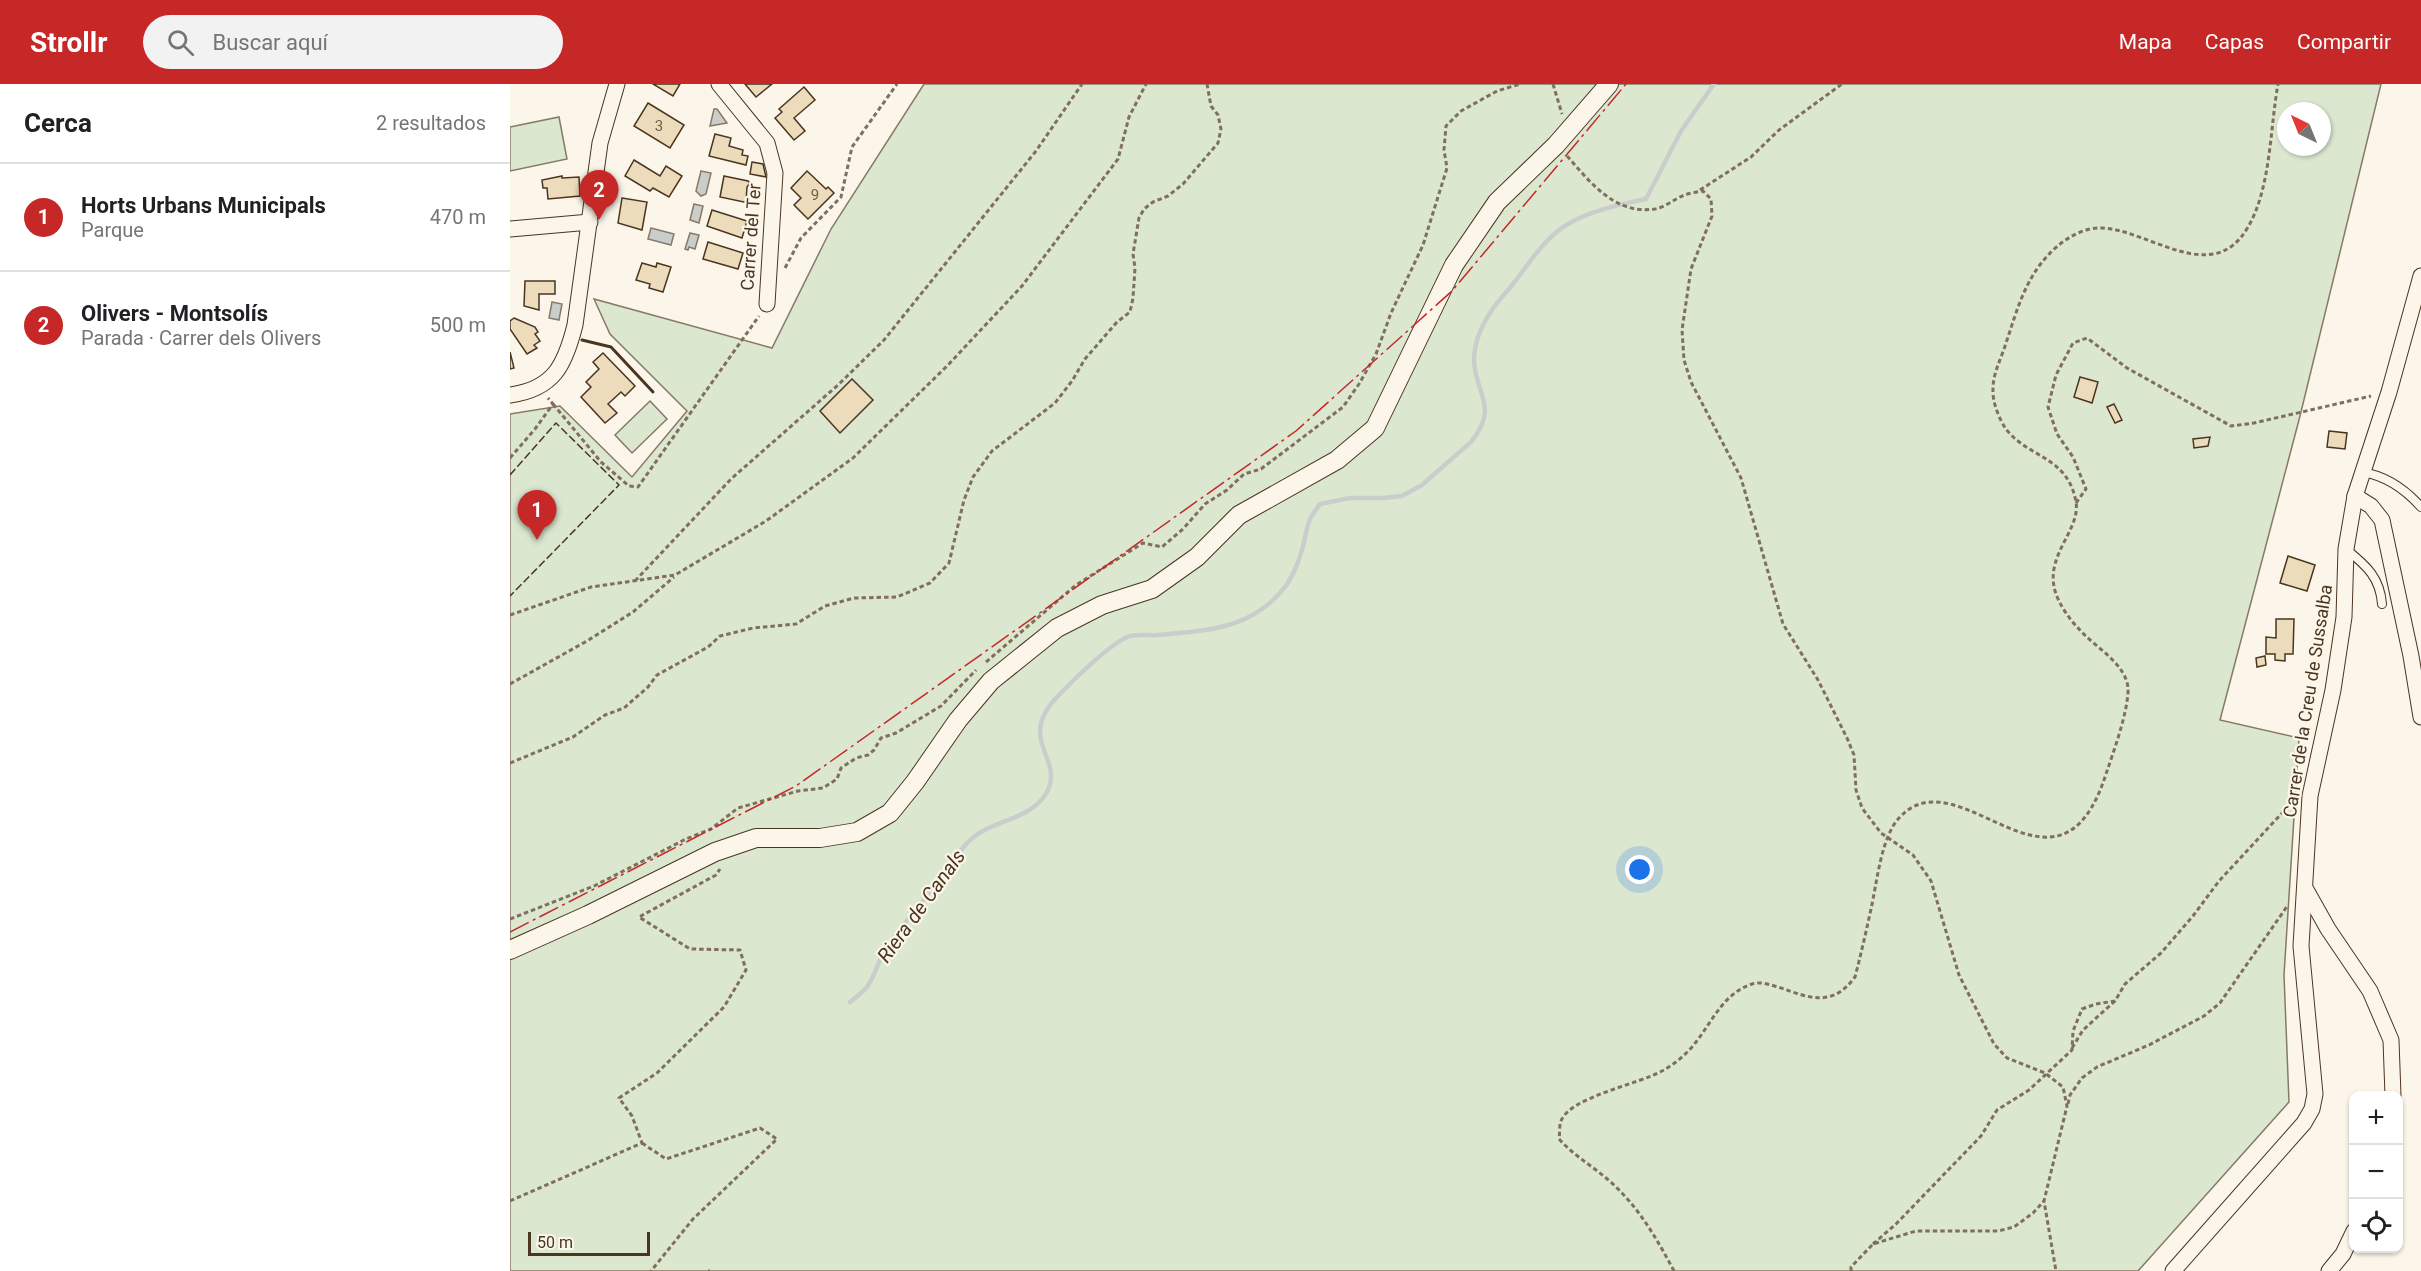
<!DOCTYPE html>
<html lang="es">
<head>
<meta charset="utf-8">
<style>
	:root { --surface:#fff; --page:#f2f2f2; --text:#202124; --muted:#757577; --line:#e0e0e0; --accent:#c62828 }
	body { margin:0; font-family:Roboto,sans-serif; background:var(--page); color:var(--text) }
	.controls { position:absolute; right:18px; bottom:18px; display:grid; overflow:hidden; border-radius:12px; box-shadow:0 2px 4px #0004 }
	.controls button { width:54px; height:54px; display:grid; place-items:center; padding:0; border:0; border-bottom:2px solid var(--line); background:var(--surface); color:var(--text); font:30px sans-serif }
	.compass { position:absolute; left:1767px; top:18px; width:54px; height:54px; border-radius:50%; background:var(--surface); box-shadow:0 2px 4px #0004; rotate:317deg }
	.scale { position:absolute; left:18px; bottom:15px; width:122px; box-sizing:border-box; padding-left:6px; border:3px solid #4a3520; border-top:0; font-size:16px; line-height:21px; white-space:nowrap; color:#4a3520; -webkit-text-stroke:4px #fbf6e9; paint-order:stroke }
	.you { position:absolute; left:1130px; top:786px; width:21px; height:21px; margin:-15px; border:4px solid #fff; border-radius:50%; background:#1a73e8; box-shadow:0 0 0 9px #1a73e833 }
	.badge { display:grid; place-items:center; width:39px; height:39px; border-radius:50%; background:var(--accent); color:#fff; font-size:20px; font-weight:700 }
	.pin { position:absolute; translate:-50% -50px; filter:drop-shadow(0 2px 3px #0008) }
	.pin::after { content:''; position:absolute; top:32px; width:21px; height:18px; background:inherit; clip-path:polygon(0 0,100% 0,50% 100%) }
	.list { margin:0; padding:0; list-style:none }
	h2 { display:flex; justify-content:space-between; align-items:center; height:78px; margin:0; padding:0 24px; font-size:26px }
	h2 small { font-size:20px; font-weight:400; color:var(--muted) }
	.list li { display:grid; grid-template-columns:39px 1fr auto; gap:18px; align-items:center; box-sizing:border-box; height:108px; padding:0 24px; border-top:2px solid var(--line) }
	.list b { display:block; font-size:22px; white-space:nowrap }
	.list p { margin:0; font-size:20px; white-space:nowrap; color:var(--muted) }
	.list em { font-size:20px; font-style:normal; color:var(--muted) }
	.icon { flex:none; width:33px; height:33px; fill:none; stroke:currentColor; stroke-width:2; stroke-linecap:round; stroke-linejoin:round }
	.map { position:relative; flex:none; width:1911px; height:1187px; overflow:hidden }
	header { display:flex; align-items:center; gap:36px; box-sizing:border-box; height:84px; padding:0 30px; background:var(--accent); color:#fff }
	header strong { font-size:28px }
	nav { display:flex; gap:33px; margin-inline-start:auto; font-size:21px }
	.search { width:420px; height:54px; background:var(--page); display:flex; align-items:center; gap:15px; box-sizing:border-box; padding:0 21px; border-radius:33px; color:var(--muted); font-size:22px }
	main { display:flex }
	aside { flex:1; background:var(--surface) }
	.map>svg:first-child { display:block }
	.green { fill:#dce7d0; stroke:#887966; stroke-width:1.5; fill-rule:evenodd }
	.water { fill:#c9cecd; stroke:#887966; stroke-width:1.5 }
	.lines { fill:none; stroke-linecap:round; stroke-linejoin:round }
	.stream { stroke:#c9cecd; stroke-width:4.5 }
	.building { fill:#ecdcbc; stroke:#4a3520; stroke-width:1.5 }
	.service-casing { stroke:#4a3520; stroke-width:10 }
	.minor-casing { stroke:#4a3520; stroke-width:17 }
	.tertiary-casing { stroke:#4a3520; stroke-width:20 }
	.path { stroke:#7f6f5c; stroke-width:3; stroke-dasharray:4.5 3; stroke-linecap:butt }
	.service { stroke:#fbf6e9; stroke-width:8 }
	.minor { stroke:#fbf6e9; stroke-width:15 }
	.tertiary { stroke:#fbf6e9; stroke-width:18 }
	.fence { stroke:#4a3520; stroke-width:1.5; stroke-dasharray:8 3; stroke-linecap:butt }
	.wall { stroke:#4a3520; stroke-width:3 }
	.power { stroke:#c62828; stroke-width:1.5; stroke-dasharray:21 4.5 3 4.5; stroke-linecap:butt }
	.labels { text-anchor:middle; stroke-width:4.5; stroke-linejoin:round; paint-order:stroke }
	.number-label { font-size:15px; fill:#725f47 }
	.street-label { font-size:18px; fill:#4a3520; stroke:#fbf6e9 }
	.water-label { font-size:20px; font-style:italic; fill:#4a3520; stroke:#fbf6e9 }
</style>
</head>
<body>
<header>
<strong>Strollr</strong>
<div class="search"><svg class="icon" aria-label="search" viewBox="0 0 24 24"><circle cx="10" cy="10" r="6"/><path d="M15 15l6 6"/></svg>Buscar aquí</div>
<nav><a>Mapa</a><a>Capas</a><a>Compartir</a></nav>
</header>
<main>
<aside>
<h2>Cerca<small>2 resultados</small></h2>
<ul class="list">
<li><span class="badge">1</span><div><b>Horts Urbans Municipals</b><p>Parque</p></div><em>470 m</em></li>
<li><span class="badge">2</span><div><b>Olivers - Montsolís</b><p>Parada · Carrer dels Olivers</p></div><em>500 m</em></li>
</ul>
</aside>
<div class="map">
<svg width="1911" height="1187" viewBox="0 0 1911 1187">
	<rect width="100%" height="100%" fill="#fbf6e9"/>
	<g class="green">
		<path d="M414,0H1871L1790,332L1710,636L1789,654L1774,891L1779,1018L1628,1187H0V330L50,322L122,393L177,327L100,250L84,215L262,264L321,145ZM1776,27H1812V63H1776Z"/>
		<polygon points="49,33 57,75 0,87 0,43"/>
		<polygon points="140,317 157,335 122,369 105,351"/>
	</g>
	<g class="water">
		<polygon points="204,25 207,25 217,39 200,42"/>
		<polygon points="191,87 201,89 196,110 191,112 186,107"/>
		<polygon points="184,120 193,122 189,139 180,136"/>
		<polygon points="141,144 164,150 161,161 138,155"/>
		<polygon points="180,149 189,151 185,165 179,163 178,166 175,165"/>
		<polygon points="42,218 52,220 49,236 39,234"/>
	</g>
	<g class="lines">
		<path class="stream" d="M340,918C346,913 352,909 357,903C365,892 368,878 375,866C389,845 407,825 422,805C434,790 445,772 458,758C480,735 520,738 537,708C555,674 505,656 548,612C563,596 598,562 617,553C626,549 639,552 648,551C698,546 741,546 775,503C782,494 789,477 792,466C795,456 796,445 800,435C802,430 807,425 810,420L840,414H873L892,412L912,401L961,358C990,322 965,311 964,276C964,260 971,243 980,229C986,219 995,210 1003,200C1019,180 1034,154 1058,140C1082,126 1109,121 1136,115L1171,47L1204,0"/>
	</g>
	<g class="building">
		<polygon points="143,0 170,0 163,12"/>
		<polygon points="235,0 262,0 246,13"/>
		<polygon points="294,3 305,16 284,34 295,47 284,56 265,34 272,28 269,25"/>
		<polygon points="138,19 174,41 160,64 124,42"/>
		<polygon points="205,50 221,54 219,62 233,66 232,71 238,72 236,81 199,72"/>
		<polygon points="124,76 150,92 156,82 172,92 159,113 143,104 140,107 115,92"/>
		<polygon points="242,78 253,80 256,93 240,90"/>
		<polygon points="297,87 316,105 318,103 324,109 298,135 284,121 291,114 281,104"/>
		<polygon points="52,92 52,94 69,93 70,112 38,115 37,104 33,104 32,96"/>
		<polygon points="214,92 238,97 240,99 237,103 236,117 234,118 210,113"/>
		<polygon points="112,114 137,118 132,146 108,139"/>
		<polygon points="202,126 237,137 232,154 197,142"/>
		<polygon points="198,158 233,169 228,185 193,175"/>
		<polygon points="132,179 146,183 147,179 161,183 153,208 139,204 140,200 126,196"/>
		<polygon points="15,197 45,197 45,210 29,210 29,226 14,222"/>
		<polygon points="4,234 25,243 28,248 25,250 30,257 24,261 27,264 17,270 0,245 0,237"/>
		<polygon points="0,268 4,284 0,285"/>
		<polygon points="93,269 125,302 115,312 111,308 98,320 107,329 95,339 71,313 81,303 76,298 89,285 83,278"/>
		<polygon points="1570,293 1588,298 1582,319 1564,313"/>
		<polygon points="342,295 363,316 330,349 310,327"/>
		<polygon points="1604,320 1612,336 1605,339 1597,323"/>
		<polygon points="1819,347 1837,349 1835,365 1817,363"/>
		<polygon points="1700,353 1698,362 1684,364 1683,355"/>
		<polygon points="1778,472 1805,481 1797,507 1770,499"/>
		<polygon points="1766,535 1784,535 1783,570 1775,570 1775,577 1765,576 1765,570 1756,570 1756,553 1766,554"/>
		<polygon points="1755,572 1756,581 1747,583 1746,574"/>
	</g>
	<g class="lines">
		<defs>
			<g id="service">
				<path d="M1852,388C1877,392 1895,405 1911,423"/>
				<path d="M1837,466C1857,482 1870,494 1872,520"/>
			</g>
			<g id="minor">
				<polyline points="209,0 257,59 265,89 257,220"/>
				<polyline points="0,145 80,138"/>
				<path d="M0,311C44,305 55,281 65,241L90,59L107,0"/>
				<polyline points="1845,412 1861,422 1872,436 1901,572 1911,633"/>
				<polyline points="1795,804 1818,845 1860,907 1881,956 1883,1012"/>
				<polyline points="1663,1187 1794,1039 1802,1025 1805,1010 1791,862 1800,712 1823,606 1834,533 1836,465 1845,412 1879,308 1911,192"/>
				<polyline points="1819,1187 1833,1170 1844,1147"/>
			</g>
			<polyline id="tertiary" points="0,866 78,831 205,768 246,754 310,754 347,748 380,729 405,698 448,636 481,597 547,544 592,521 642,505 687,473 729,431 827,376 865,344 944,181 987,118 1046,61 1099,0"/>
		</defs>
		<use href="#service" class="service-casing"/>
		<use href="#minor" class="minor-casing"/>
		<use href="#tertiary" class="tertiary-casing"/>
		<g class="path">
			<polyline points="1043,0 1052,30"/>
			<path d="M1057,72C1081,99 1105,131 1145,125C1155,123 1165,115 1174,111C1180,109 1187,108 1193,107L1201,115L1202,132L1181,185L1172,246L1174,276L1181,298L1231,394L1273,540L1308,596L1337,654L1344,671L1346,706L1352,724L1371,749L1403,771L1421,797L1449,891L1484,960L1497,974L1535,989L1553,1003L1557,1022L1534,1117L1546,1187"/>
			<polyline points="1190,106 1241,73 1269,46 1332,0"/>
			<polyline points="275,184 291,154 331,113 342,63 387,0"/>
			<polyline points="43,320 91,378 119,402 128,403 249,232"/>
			<polyline points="0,374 25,345 43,320 38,314"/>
			<polyline points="1566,419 1576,405 1563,373 1547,350 1538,323 1546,291 1563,259 1577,254 1617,284 1721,342 1744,339 1861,312"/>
			<polyline points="125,497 221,395 328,301 374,256 526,67 572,0"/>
			<polyline points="0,531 81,503 165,491 256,437 343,374 437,282 512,202 608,75 619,33 636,0"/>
			<polyline points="476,578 566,501 633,459 652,463 673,445 695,420 717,406 734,390 751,385 833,323 849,300 866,270 881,229 913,161 937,84 934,66 936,42 951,27 987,7 1010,0"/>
			<polyline points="0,600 77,557 123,528 164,493"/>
			<polyline points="0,679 63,653 95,631 114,624 138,603 147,591 198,563 210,552 243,544 286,540 315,522 344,514 387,513 420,499 439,479 454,416 463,393 482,367 545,319 562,297 575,275 607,238 620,228 623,214 625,184 623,170 629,134 634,125 643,118 658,112 673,100 708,59 711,45 708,31 701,22 697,0"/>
			<polyline points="0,835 84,802 176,755 201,745 228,724 288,707 313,704 327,695 331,684 346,674 358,671 364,666 371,654 386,649 431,622 466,586"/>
			<polyline points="1562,964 1573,946 1605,917"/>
			<polyline points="1558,1020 1560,1011 1572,994 1587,983 1639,961 1694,932 1710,919 1778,821"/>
			<polyline points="132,1059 156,1075 250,1044 267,1055 183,1135 141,1187"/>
			<polyline points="0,1117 132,1059 122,1032 109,1014 147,989 214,923 236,886 230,866 180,865 129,833 206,791 210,785"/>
			<polyline points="1363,1160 1386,1140 1471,1052 1487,1026 1519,1006 1562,966 1563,947 1572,925 1586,920 1605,917 1615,900 1651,869 1683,832 1709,797 1784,716"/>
			<polyline points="198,1187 200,1187"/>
			<path d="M1164,1187C1148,1157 1131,1127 1106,1103C1088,1085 1066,1074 1049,1055C1050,1049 1049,1042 1051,1037C1060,1013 1129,1000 1152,987C1165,980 1177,970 1186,958C1203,936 1214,909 1242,900C1250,897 1261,901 1268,903C1300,914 1322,924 1345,893C1351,870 1356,848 1361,825C1367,799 1371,752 1390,733C1450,669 1548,839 1596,690C1604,666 1616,634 1618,609C1620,581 1585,564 1569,545C1561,537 1554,527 1549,517C1528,475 1571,449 1566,418C1558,372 1518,374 1496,345C1489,335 1482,317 1483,305C1483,291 1489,279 1494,265C1503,239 1510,211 1525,188C1539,166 1565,143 1592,144C1640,146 1703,204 1738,143C1761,104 1760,44 1768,0"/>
			<polyline points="1341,1187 1341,1183 1363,1160 1406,1147 1488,1147 1504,1143 1523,1129 1534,1117"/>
		</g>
		<use href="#service" class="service"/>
		<use href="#minor" class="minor"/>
		<use href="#tertiary" class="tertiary"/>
		<polyline class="fence" points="0,391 46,339 109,401 0,512"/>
		<polyline class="wall" points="72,256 101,263 143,308"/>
		<polyline class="power" points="0,848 286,702 786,347 942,207 1116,0"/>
	</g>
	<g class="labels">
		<g class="number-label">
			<text x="149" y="47">3</text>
			<text x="305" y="116">9</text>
		</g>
		<g class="street-label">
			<text transform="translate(241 153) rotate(-86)" y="6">Carrer del Ter</text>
			<text transform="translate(1798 617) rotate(-81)" y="6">Carrer de la Creu de Sussalba</text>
		</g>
		<g class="water-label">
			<text transform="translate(411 822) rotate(-54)" y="7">Riera de Canals</text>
		</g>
	</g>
</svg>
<div class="controls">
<button>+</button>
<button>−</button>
<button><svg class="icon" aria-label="locate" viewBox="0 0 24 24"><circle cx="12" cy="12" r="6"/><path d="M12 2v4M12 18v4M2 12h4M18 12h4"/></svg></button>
</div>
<svg class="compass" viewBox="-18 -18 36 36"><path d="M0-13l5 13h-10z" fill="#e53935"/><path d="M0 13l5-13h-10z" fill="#757577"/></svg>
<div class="scale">50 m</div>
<div class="you"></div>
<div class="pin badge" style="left:27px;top:456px">1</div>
<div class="pin badge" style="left:89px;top:136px">2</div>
</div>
</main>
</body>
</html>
